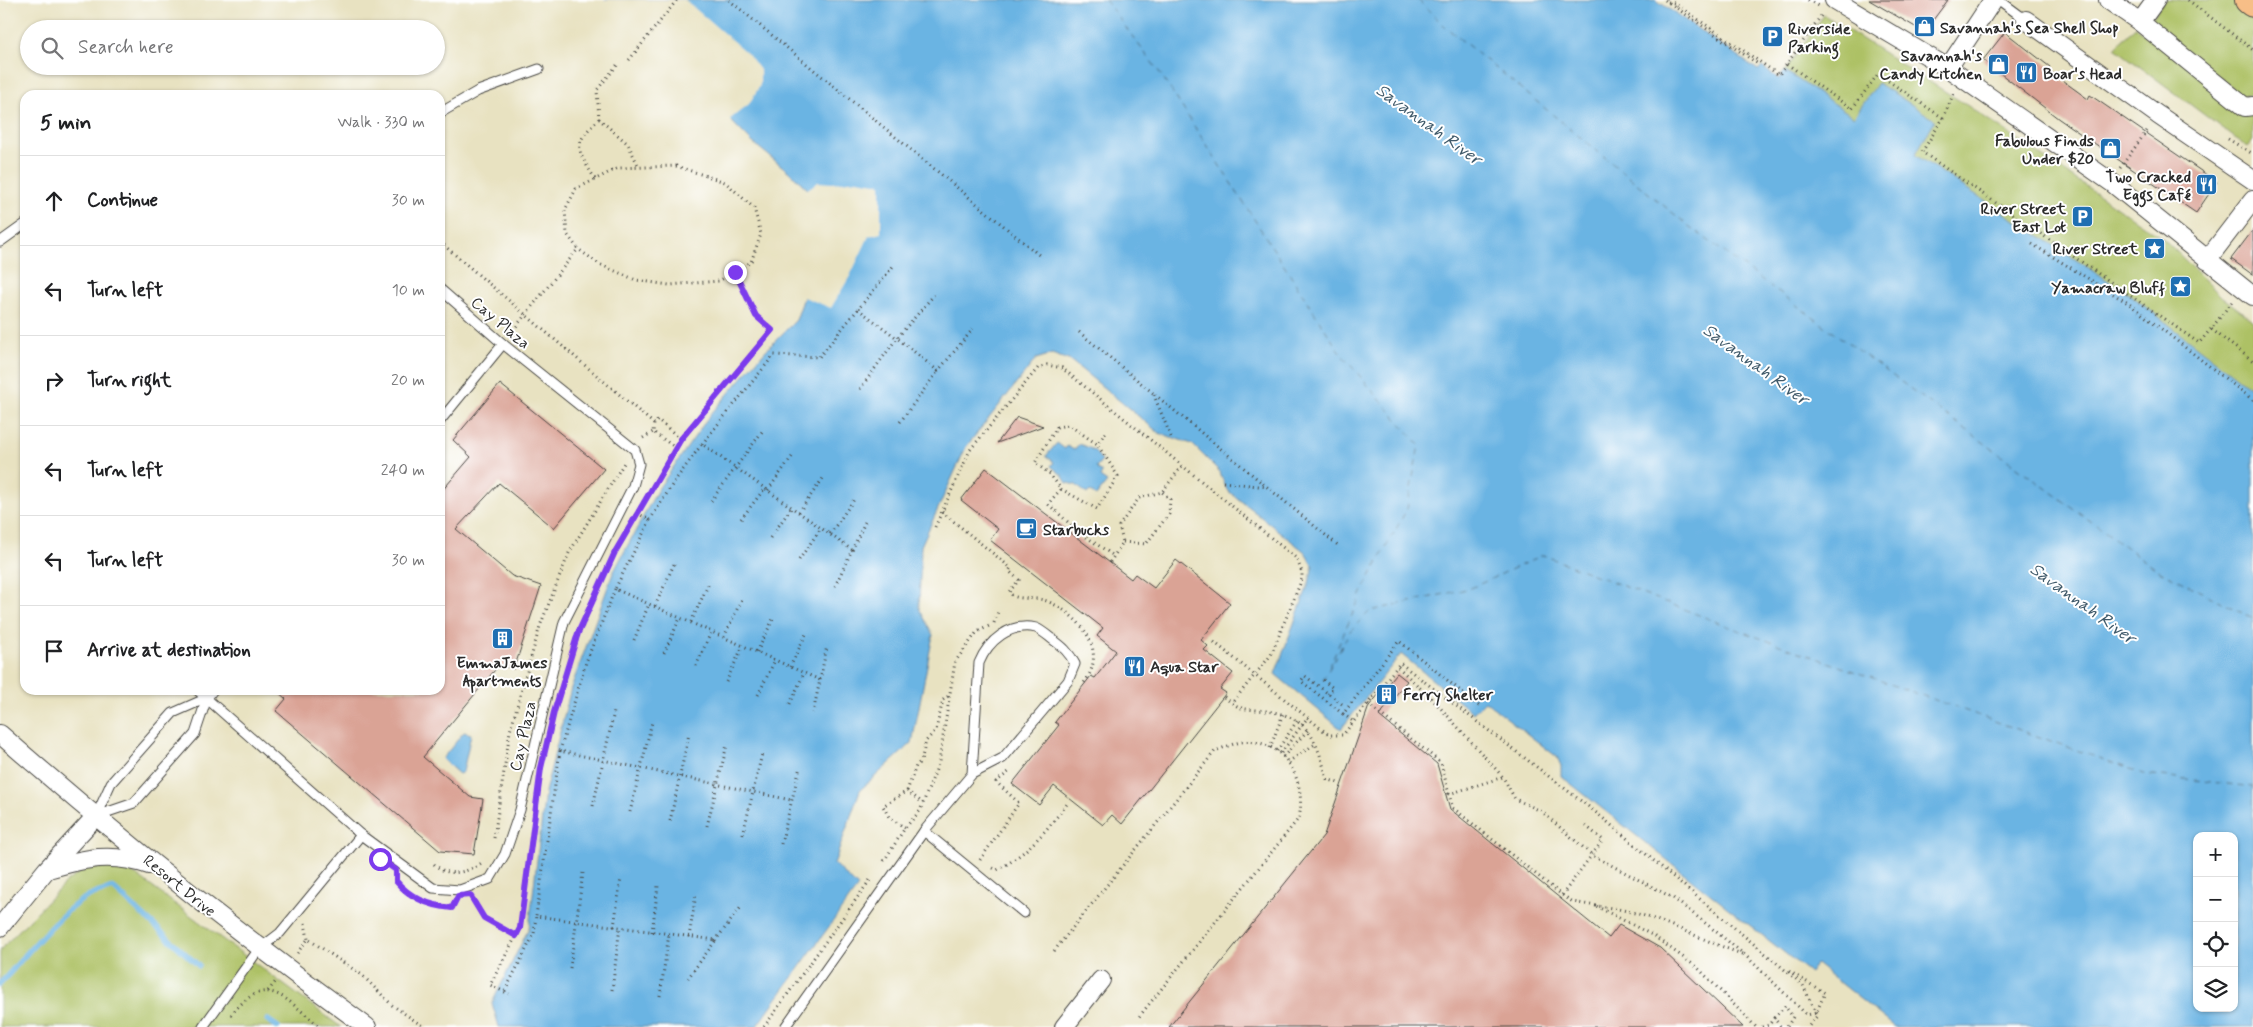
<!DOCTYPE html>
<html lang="en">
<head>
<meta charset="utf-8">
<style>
	:root { --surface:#fff; --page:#f2f2f2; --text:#202124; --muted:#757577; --line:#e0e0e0 }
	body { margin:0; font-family:Mynerve,sans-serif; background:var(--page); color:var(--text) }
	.controls { position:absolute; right:15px; bottom:15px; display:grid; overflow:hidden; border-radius:10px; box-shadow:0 1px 4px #0004 }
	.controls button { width:45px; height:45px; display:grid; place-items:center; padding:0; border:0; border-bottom:1px solid var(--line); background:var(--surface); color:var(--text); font:25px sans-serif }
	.stop { position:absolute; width:15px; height:15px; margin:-11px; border:4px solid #7c3aed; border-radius:50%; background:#fff }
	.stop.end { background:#7c3aed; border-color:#fff; box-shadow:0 1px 5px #0008 }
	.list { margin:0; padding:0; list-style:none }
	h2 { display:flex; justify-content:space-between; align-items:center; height:65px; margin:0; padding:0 20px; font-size:21px }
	h2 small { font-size:16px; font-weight:400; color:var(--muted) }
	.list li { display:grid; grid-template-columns:32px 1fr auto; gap:15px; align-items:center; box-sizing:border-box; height:90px; padding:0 20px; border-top:1px solid var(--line) }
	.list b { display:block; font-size:19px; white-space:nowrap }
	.list em { font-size:16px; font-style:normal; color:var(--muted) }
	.icon { flex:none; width:28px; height:28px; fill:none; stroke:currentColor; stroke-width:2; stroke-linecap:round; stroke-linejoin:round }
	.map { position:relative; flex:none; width:2253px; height:1027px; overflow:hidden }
	.search { position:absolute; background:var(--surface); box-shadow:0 1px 4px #0004; left:20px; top:20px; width:425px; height:55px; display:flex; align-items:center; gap:12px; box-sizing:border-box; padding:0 18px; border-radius:28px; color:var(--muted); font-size:19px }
	.panel { position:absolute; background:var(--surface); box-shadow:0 1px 4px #0004; left:20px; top:90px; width:425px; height:605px; border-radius:15px }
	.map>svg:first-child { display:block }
	.green { fill:#adc165; stroke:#6c7648 }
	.water { fill:#6ab4e3; stroke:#4a7087; fill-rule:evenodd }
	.pier { fill:#e8e2c1 }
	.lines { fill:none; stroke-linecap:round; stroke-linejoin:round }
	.stream { stroke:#6ab4e3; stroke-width:5.5 }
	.ferry { stroke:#415b6b; stroke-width:1; stroke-dasharray:6 5; stroke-linecap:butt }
	.building { fill:#daa395 }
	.lane-casing { stroke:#474642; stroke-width:11 }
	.street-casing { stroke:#474642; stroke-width:20 }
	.primary-casing { stroke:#474642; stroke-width:30 }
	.path { stroke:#474642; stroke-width:3; stroke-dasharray:1 4; stroke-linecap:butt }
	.lane { stroke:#fff; stroke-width:9 }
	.street { stroke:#fff; stroke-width:18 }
	.primary { stroke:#f7be87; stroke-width:28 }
	.route { stroke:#7c3aed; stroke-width:6 }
	.labels { text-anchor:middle; stroke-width:4; stroke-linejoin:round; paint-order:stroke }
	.poi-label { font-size:16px; font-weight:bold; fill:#2b2b2b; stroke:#fff; text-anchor:start }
	.street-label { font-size:16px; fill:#2b2b2b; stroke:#fff }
	.water-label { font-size:18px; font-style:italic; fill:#415b6b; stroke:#fff }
</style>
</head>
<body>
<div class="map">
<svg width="2253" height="1027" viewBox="0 0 2253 1027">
	<rect width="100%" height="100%" fill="#fff"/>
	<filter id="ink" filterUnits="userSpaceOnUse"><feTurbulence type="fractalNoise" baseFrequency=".02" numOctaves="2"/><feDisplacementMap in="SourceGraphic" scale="10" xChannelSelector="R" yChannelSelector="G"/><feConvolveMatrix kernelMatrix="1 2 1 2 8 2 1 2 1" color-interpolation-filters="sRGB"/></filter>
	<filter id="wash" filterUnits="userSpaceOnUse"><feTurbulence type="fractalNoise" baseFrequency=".0096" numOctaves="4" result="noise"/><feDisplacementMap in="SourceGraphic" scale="20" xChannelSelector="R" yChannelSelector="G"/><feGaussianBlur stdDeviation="1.12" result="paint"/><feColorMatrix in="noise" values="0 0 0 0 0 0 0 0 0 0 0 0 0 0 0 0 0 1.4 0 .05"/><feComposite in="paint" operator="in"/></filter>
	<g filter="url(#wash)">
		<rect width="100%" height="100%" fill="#e8e2c1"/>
		<g class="green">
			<polygon points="2165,0 2235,0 2253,15 2253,95 2242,96 2150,20"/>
			<polygon points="1824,15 1968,106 2165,240 2222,297 2253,320 2253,390 2133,297 1915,155 1935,120 1878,83 1854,117 1785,71"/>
			<polygon points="2135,27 2253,114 2253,140 2247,147 2115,48"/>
			<polygon points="100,866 119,867 136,875 341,1027 0,1027 0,950 66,882 82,871"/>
		</g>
		<g class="water">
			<path d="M604,0H1656L1758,70L1762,67L1779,79L1785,71L1854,117L1878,83L1935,120L1915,155L2133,297L2253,390V1027H1895L1816,964L1810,973L1561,776V766L1557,757L1485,701L1473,713L1401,654L1341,729L1275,674L1309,583L1313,565L1305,552L1227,490L1219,471L1192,444L1159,433L1071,361L1052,354L1036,359L966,447L921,546L919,608L933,635L912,743L860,790L834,864L858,887L756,1027H499L492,1003L529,928L545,792L571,688L613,573L658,489L710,415L766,350L796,320L804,297L824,293L834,251L837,217L793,175L752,142L668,57ZM2197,836H2234V1008H2197Z"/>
			<polygon points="1057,443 1065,449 1067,446 1074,450 1079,444 1094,450 1102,461 1096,468 1102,473 1100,477 1107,482 1096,496 1090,491 1087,494 1076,485 1067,483 1062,475 1051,466 1054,462 1046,456"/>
			<polygon points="464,732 471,734 463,772 459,774 442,759"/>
		</g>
		<g class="pier">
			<polygon points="602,0 685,0 749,55 760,70 760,85 749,104 729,120"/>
			<polygon points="857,180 881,184 881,233 869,236 850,276 831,308 804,297 804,295 822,291 831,251 834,218 806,190 818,182 832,183"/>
			<polygon points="860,885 860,889 757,1027"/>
		</g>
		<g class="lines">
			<g class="stream">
				<path d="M0,984C21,961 64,906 91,895C98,892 106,890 113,888L199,966"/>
				<polyline points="268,1020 278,1027"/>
			</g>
			<g class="ferry">
				<polyline points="1105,0 1160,73 1341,354 1419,445 1407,509 1366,584 1327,671"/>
				<polyline points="1418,0 1448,29 1690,227 2156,569 2253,618"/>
				<polyline points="1323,680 1350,631 1370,611 1471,588 1543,555 1743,632 2144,774 2253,787"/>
			</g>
		</g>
		<g id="blocks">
			<g class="building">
				<polygon points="1869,0 1948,0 1924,32"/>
				<polygon points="2005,32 2050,67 2048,70 2088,99 2090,95 2217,182 2196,213 2059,119 1983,60"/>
				<polygon points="2253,230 2253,275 2231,259"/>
				<polygon points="500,384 604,469 554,528 499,483 456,529 512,576 541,586 514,669 499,665 423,757 470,797 483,799 474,854 440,851 276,711 286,699 276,690 440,690 440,493 471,457 453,440"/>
				<polygon points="1017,417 1043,426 997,443"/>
				<polygon points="986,468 1131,579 1135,574 1154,588 1176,560 1230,603 1201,640 1208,646 1204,650 1233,673 1220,689 1226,693 1122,824 1112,815 1103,825 1054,786 1039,805 1012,784 1059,725 1055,722 1091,676 1095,678 1116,651 1097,636 1103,628 990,540 998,529 961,500"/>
				<polygon points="1397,673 1407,681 1379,716 1437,764 1450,809 1609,938 1619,925 1660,948 1743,1027 1169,1027 1324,835 1369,706"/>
			</g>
		</g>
	</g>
	<g filter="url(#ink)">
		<use href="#blocks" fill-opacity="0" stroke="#474642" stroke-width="1"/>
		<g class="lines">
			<defs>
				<g id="lane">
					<polyline points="1999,0 2026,20"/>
					<polyline points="440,113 478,91 539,69"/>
					<polyline points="0,242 25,224"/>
					<polyline points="440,421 503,344"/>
					<polyline points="197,690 361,835 433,888 460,890 490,879 505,854 520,810 564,622 633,486 639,464 635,450 503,344 440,289"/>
					<polyline points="96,816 134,803 195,734 207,698 213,690"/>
					<polyline points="96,816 111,783 173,713 207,698"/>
					<polyline points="924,831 1024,913"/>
					<polyline points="203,1027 259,949 280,933 361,835"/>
					<path d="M785,1027L924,831L972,774L1003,758L1068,681L1075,664C1069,652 1063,647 1052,639C1048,636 1041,630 1036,628C1010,622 988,641 979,663L972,774"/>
				</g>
				<g id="street">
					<polyline points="1834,0 1948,68 2111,182 2253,296"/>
					<polyline points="2108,0 2140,22 2245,107 2253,106"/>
					<polyline points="2026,20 2158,115 2253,180"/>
					<polyline points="2140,22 2156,0"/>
					<polyline points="1948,68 1993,0"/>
					<polyline points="2207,260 2253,200"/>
					<path d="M0,734C118,838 240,935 367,1027"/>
					<path d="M48,869C86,858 111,852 149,865"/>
					<polyline points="0,927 47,869 96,816"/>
					<polyline points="1064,1027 1101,980"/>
				</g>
				<polyline id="primary" points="2249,0 2253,3"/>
			</defs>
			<use href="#lane" class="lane-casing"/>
			<use href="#street" class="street-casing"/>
			<use href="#primary" class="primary-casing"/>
			<g class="path">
				<polyline points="729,0 1039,255"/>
				<polyline points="1665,0 1758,64"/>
				<polyline points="1808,0 1818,6"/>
				<polyline points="2188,0 2253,50"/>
				<polyline points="1668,2 1674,3 1779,75 1823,13"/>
				<polyline points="629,60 677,0"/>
				<polyline points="1787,64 1852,109 1878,74 1943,118 1922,152 2199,343 2211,329"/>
				<polyline points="1943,118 1954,93"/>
				<polyline points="599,119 597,90 618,64"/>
				<polyline points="2228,139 2253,154"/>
				<polygon points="676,166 725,182 754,208 761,234 751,262 719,281 669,285 636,280 599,264 578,249 567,234 565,210 576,189 618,168"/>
				<polyline points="2120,168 2149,128"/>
				<path d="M595,179C576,148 572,145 599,119L628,144L639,167"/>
				<polyline points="440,242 654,424"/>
				<polyline points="2032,244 2128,303 2253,400"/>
				<polyline points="2232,302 2211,329 2253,361"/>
				<polyline points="858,309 897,338 934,295"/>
				<polyline points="1079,332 1153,393"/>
				<polyline points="510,334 578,249"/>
				<polyline points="860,389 897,338 938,371 973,329"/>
				<polyline points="900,422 938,371"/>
				<polyline points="1106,433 1097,444 1069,425 1057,427 1035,463 1050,474 1061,489 1048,504 1079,532 1114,556"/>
				<polyline points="1171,437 1153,393 1340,547"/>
				<polyline points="643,438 653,432"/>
				<polyline points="681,439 676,448 653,432 654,424 658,420 681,439 772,330 756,316 735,272"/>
				<polyline points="702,444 774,355 819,357 895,264"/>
				<polyline points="1223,482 1267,487"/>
				<polyline points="1061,489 1097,509 1118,476 1097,444"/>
				<polyline points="768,490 794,454"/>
				<polyline points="711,501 764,429"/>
				<polyline points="799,512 824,477"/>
				<path d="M942,512L1011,568L1009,571L1019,580L1009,592L1013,596C1024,600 1036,597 1047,601C1080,615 1110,651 1083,684"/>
				<polyline points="637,513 650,520 615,589 820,680 813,713"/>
				<polyline points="741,519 765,488"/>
				<polyline points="633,520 676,448"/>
				<polyline points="650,520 674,482 702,444 852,550 835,586"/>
				<polyline points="935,527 970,450 1038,368 1047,365 1062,368 1296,558 1302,572 1302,579 1271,655 1232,703"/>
				<polyline points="830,534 855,498"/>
				<polyline points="770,538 792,507"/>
				<polyline points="1123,542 1146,544 1169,514 1170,499 1162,492"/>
				<polyline points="852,550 865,522"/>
				<polyline points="799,560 821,528"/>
				<polyline points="1110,562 1123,542 1119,526 1139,498 1162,492 1182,466"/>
				<polyline points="615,589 586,662 560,751 791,800"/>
				<polyline points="655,606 675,562"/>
				<polyline points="691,622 709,583"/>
				<polyline points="994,623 999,609"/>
				<polyline points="724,637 742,599"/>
				<polyline points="634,640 649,604"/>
				<polyline points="1214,642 1329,735 1343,735 1400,663 1593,810 1803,985 1817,1016 1808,1027"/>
				<polyline points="574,645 597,591"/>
				<polyline points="757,652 774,617"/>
				<polyline points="664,653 680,618"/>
				<polyline points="696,666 711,632"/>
				<polyline points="790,667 807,632"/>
				<polyline points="1398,667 1436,703 1503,777"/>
				<polyline points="820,680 827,646"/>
				<polyline points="1323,680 1333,688 1328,694"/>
				<polyline points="726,682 743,646"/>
				<polyline points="758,695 775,660"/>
				<path d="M1224,697C1243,712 1243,708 1266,711C1310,716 1317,742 1327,779L1341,784"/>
				<polyline points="790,704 804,673"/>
				<polyline points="1342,704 1305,676 1301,681 1343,714 1399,641 1479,706"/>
				<polyline points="1368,704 1441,763 1449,794"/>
				<polyline points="1343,714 1354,722"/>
				<polyline points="1270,748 1283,714"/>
				<polyline points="560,751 536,916 716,940 688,978"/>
				<polyline points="1277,751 1297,721"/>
				<polyline points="1281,753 1308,717"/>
				<polyline points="1283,757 1308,730"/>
				<polyline points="1288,762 1317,743"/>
				<polyline points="907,791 916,766 921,761 926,741 936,730 943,700 951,694"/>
				<polyline points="593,806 614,712"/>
				<polyline points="630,812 652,722"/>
				<polyline points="670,821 689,734"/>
				<polyline points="707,826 727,745"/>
				<polyline points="905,828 889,817 883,806 907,791 923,803"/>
				<polyline points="743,834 762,754"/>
				<polyline points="494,838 510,731 540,626 569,553 624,463"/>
				<polyline points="781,844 800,767"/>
				<polyline points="980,860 1019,803 996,782 1010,771"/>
				<polyline points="884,861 905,828 920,811 939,762 955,662 977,632 989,626"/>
				<path d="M434,864C448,878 467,873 483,862"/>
				<path d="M993,868L997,870C1027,854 1046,831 1067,804"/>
				<path d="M396,878C401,898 435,906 452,908L455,902"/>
				<polyline points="1562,895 1603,840 1586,826"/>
				<polyline points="473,899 484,918 516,936 490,985 509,994"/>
				<polyline points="1596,906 1573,902 1562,895 1453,808 1449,794 1503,777 1515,799 1541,811 1592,855 1673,898 1704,922 1745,955 1807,1015 1816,1013 1825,993 1787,970"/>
				<polyline points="305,923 308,939"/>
				<polyline points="614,927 621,878"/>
				<polyline points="652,932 658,886"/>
				<polyline points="516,936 520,928 535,811"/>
				<polyline points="689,937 696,894"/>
				<polyline points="715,941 742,906"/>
				<path d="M1054,951L1215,751C1223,748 1232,744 1241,742C1284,737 1307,780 1299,818L1138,1018"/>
				<polyline points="297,953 308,939 362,975 392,1005 424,1027"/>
				<path d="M1742,954C1693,937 1648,910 1596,906L1652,935L1698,968L1756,1027"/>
				<polyline points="570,968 583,873"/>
				<polyline points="612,990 620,927"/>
				<polyline points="268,991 277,980"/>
				<polyline points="505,991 534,934 536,916"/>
				<polyline points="660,996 669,934"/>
				<path d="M231,1015C268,970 284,999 321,1027"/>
				<polyline points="1774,1018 1785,1006 1793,1017 1787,1027"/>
				<polyline points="764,1027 870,880"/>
				<polyline points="1762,1027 1769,1025 1774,1018 1781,1027"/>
			</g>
			<use href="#lane" class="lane"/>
			<use href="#street" class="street"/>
			<use href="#primary" class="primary"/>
		</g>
	</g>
	<g class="lines" filter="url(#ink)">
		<path class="route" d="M380,859L396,870V881C410,898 431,906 452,908L458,896L470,895L484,918L516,936L520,928L541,768L554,712L578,633L615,552L681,439L772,330L756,316L735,272"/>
	</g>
	<defs>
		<symbol id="shop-square" viewBox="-11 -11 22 22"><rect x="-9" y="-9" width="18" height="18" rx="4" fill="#1f6fb2" stroke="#fff"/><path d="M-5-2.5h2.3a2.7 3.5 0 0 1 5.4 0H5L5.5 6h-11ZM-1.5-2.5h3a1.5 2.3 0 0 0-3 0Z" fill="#fff"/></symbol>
		<symbol id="parking-square" viewBox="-11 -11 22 22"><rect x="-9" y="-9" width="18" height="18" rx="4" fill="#1f6fb2" stroke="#fff"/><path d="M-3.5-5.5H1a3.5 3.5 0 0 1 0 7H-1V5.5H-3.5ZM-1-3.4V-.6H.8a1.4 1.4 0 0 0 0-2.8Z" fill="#fff"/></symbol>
		<symbol id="restaurant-square" viewBox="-11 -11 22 22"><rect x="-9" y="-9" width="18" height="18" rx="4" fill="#1f6fb2" stroke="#fff"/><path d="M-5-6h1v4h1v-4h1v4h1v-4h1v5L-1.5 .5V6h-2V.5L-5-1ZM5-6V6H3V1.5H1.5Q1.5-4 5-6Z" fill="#fff"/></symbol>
		<symbol id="sight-square" viewBox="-11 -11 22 22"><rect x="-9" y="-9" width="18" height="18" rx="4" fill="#1f6fb2" stroke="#fff"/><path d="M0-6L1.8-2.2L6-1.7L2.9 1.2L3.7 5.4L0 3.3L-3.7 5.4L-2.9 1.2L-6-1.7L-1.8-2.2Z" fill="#fff"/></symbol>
		<symbol id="cafe-square" viewBox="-11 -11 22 22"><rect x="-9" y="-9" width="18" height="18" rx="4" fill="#1f6fb2" stroke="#fff"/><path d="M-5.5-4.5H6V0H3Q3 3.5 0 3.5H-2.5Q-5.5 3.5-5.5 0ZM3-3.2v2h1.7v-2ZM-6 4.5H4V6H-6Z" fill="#fff"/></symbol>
		<symbol id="building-square" viewBox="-11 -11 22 22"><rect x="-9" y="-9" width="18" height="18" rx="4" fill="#1f6fb2" stroke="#fff"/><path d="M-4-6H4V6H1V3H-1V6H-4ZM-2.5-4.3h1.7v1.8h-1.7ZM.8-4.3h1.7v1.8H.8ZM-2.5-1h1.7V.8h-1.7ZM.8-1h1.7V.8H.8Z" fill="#fff"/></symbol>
	</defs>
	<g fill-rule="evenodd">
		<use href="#shop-square" x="1912" y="14" width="25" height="25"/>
		<use href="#parking-square" x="1760" y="24" width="25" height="25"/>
		<use href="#shop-square" x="1986" y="52" width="25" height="25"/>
		<use href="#restaurant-square" x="2014" y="60" width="25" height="25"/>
		<use href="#shop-square" x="2098" y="136" width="25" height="25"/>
		<use href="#restaurant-square" x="2194" y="172" width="25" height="25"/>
		<use href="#parking-square" x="2070" y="204" width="25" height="25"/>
		<use href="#sight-square" x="2142" y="236" width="25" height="25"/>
		<use href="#sight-square" x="2168" y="274" width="25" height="25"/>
		<use href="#cafe-square" x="1014" y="516" width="25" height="25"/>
		<use href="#building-square" x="490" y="626" width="25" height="25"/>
		<use href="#restaurant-square" x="1122" y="654" width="25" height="25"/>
		<use href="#building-square" x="1374" y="682" width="25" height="25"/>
	</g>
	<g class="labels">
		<g class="poi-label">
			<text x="1940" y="33">Savannah's Sea Shell Shop</text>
			<text x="1788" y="34">Riverside<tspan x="1788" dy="18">Parking</tspan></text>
			<text x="1982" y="61" text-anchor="end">Savannah's<tspan x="1982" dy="18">Candy Kitchen</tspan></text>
			<text x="2043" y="79">Boar's Head</text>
			<text x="2094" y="146" text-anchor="end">Fabulous Finds<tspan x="2094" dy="18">Under $20</tspan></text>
			<text x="2191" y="182" text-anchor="end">Two Cracked<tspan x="2191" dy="18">Eggs Café</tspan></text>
			<text x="2066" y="214" text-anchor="end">River Street<tspan x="2066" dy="18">East Lot</tspan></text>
			<text x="2138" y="254" text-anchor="end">River Street</text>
			<text x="2165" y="293" text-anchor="end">Yamacraw Bluff</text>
			<text x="1043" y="535">Starbucks</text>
			<text x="502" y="668" text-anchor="middle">EmmaJames<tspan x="502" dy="18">Apartments</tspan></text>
			<text x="1150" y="672">Aqua Star</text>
			<text x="1403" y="700">Ferry Shelter</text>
		</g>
		<g class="street-label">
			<text transform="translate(501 322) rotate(40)" y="6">Cay Plaza</text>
			<text transform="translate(522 736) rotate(-77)" y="6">Cay Plaza</text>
			<text transform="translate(180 885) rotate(39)" y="6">Resort Drive</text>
		</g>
		<g class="water-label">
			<text transform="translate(1429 124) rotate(36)" y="6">Savannah River</text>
			<text transform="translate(1756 364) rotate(36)" y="6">Savannah River</text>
			<text transform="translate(2083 603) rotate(36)" y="6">Savannah River</text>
		</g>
	</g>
</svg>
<div class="controls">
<button>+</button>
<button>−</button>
<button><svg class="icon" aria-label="locate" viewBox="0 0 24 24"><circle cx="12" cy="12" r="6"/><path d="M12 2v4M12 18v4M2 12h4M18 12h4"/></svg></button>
<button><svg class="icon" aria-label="layers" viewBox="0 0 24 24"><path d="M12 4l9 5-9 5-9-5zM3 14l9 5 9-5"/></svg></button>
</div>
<div class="stop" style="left:380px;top:859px"></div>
<div class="stop end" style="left:735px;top:272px"></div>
<div class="search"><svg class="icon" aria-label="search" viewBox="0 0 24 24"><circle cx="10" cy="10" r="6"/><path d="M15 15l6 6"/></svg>Search here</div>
<section class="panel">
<h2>5 min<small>Walk · 330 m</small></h2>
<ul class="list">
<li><svg class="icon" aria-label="ahead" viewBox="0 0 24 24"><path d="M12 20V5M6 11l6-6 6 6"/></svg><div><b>Continue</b></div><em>30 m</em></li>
<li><svg class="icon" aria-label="left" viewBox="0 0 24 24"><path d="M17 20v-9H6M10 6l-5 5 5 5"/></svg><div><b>Turn left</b></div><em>10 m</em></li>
<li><svg class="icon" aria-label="right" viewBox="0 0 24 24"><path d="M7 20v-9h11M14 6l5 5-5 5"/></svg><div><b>Turn right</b></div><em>20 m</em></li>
<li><svg class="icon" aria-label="left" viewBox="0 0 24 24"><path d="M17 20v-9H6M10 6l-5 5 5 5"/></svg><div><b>Turn left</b></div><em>240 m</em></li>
<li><svg class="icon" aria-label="left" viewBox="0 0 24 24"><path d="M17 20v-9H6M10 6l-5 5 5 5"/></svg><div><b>Turn left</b></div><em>30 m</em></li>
<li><svg class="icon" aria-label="arrive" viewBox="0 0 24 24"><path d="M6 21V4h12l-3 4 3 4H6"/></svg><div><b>Arrive at destination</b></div></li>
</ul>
</section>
</div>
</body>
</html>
